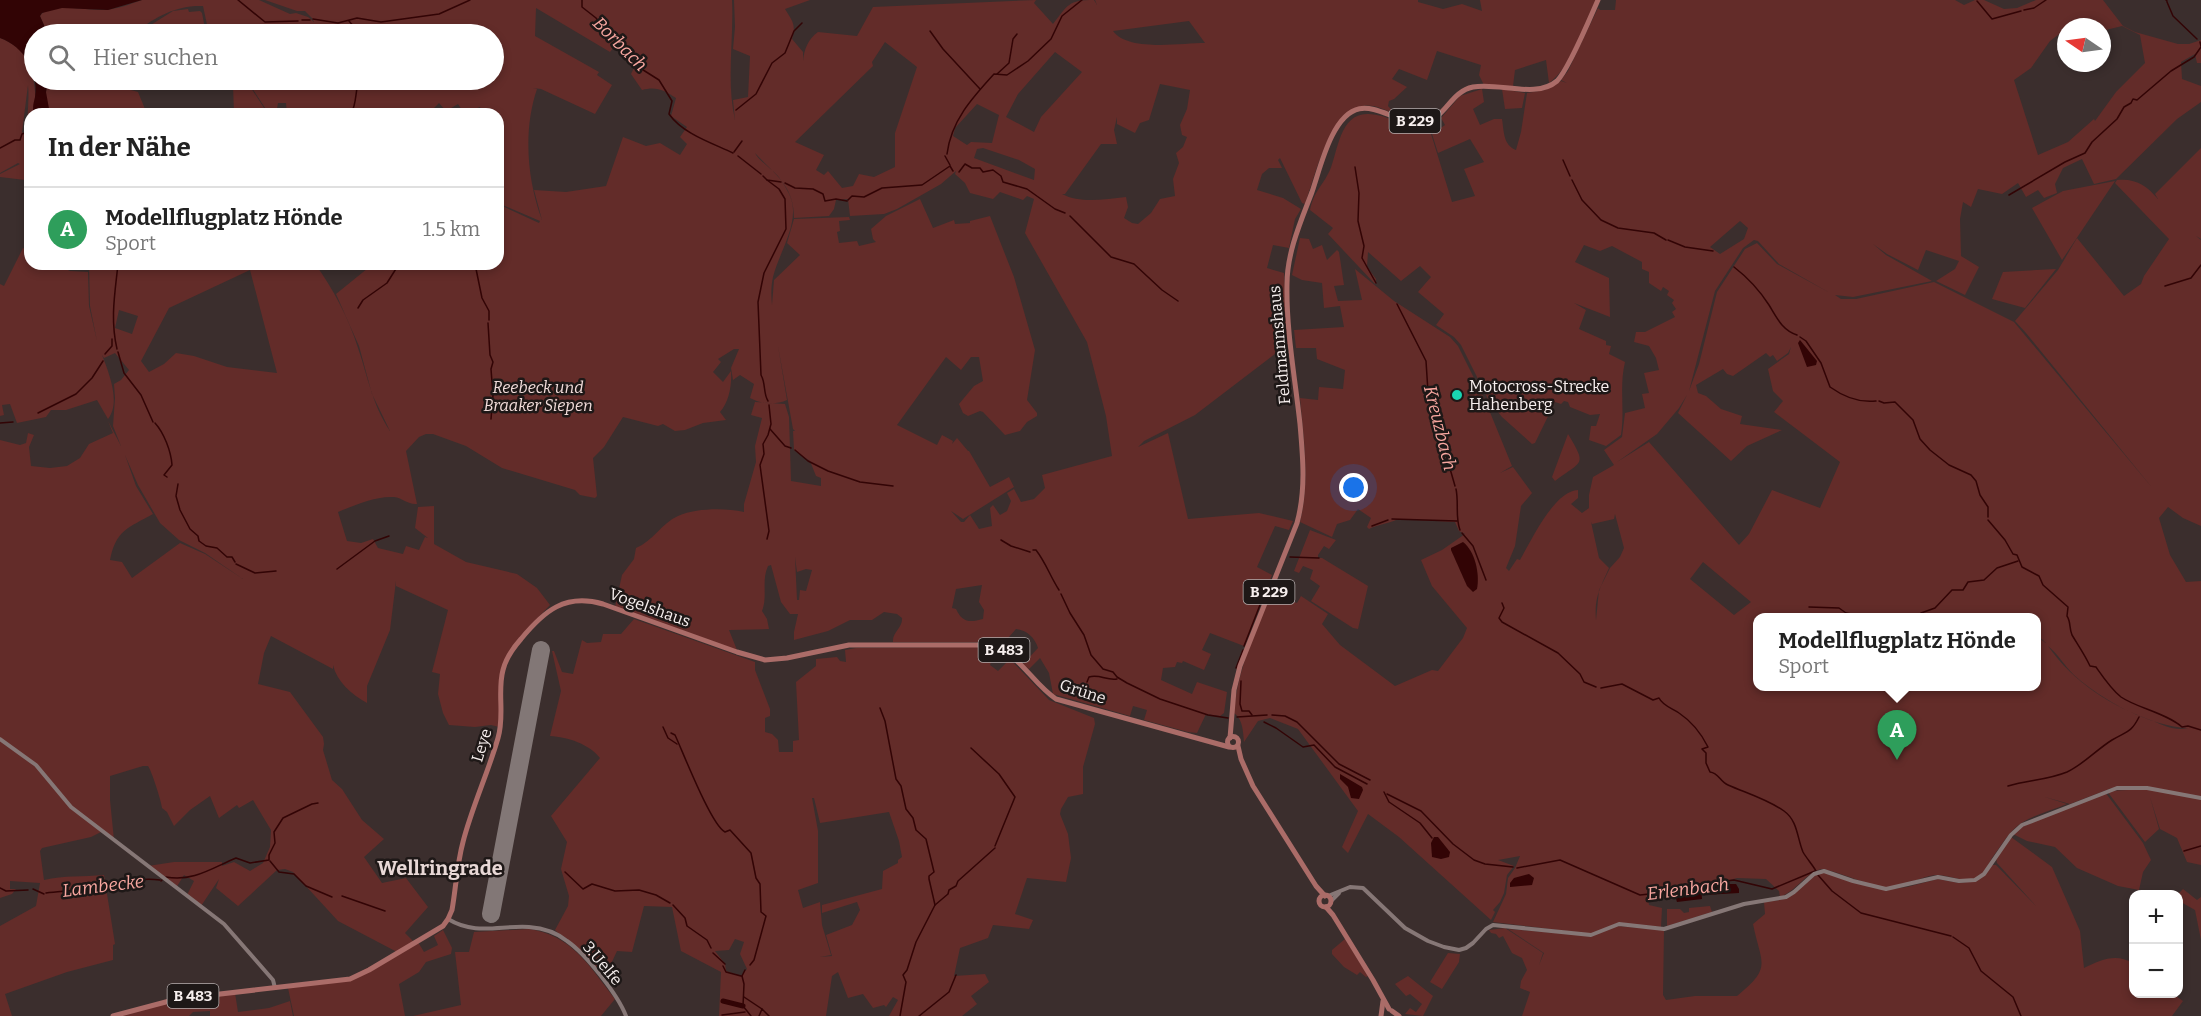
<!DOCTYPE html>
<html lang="de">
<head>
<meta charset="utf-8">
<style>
	:root { --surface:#fff; --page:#f6f6f6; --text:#222; --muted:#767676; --line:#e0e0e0; --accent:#db2777 }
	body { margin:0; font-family:Bitter,serif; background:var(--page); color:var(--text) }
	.controls { position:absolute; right:18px; bottom:18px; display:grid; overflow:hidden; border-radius:12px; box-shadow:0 3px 9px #0003 }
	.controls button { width:54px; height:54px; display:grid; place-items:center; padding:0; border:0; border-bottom:2px solid var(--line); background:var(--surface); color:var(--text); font:30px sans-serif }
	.compass { position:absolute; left:2057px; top:18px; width:54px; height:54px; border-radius:50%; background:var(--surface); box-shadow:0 3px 9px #0003; rotate:283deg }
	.you { position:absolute; left:1354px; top:488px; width:21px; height:21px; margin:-15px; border:4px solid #fff; border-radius:50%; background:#1a73e8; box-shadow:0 0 0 9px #1a73e833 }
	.badge { display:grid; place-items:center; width:39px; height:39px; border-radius:50%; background:var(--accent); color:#fff; font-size:20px; font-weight:700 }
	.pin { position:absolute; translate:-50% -50px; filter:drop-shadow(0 2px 3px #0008) }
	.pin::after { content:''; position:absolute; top:32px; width:21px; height:18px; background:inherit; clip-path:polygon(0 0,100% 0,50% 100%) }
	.popup { position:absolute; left:1753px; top:613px; width:288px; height:78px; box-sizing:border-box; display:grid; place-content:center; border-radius:12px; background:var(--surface); filter:drop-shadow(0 2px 4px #0005); font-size:20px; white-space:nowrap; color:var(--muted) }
	.popup b { font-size:22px; color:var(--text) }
	.popup::after { content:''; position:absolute; left:50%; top:100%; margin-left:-12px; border:12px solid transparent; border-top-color:var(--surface) }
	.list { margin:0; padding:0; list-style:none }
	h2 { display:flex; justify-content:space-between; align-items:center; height:78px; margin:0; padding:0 24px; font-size:26px }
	h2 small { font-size:20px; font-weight:400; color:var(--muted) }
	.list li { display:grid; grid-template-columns:39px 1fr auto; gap:18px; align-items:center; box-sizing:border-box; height:84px; padding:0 24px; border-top:2px solid var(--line) }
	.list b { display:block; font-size:22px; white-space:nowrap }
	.list p { margin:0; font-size:20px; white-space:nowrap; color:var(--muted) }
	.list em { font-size:20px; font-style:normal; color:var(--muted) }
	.icon { flex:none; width:33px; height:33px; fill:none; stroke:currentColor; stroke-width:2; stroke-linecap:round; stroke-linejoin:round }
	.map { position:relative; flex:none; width:2201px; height:1016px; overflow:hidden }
	.search { position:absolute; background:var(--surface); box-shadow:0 3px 9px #0003; left:24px; top:24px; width:480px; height:66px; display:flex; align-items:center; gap:15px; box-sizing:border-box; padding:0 21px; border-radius:33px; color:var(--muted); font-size:22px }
	.panel { position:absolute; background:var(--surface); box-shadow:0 3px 9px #0003; left:24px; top:108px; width:480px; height:162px; border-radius:18px }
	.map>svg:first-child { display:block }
	.green { fill:#632c29; fill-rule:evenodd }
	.water { fill:#320405 }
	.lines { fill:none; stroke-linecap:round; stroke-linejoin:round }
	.stream { stroke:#320405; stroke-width:1.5 }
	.river { stroke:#320405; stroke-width:5 }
	.runway { stroke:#827776; stroke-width:18 }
	.tertiary { stroke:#867776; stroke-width:4 }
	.primary { stroke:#ab6c68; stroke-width:5 }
	.poi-dot { fill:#19d5b2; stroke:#1e1817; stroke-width:2 }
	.labels { text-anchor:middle; stroke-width:5; stroke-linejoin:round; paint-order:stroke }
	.shield { fill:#1e1817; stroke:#b6aeae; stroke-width:1.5 }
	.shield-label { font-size:15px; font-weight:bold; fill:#f7efee }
	.street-label { font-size:16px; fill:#f7efee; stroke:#1e1817 }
	.poi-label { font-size:16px; fill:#f7efee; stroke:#1e1817; text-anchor:start }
	.park-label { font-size:16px; font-style:italic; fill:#f2dcda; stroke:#1e1817 }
	.water-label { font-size:18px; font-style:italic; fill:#f9a7a0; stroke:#1e1817 }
	.quarter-label { font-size:20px; font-weight:bold; fill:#e8d8d6; stroke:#1e1817 }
</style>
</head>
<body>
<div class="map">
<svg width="2201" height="1016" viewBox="0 0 2201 1016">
	<rect width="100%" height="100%" fill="#3b2e2d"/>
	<g class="green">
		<path d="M142,0H259L290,14L296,13L308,17L314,22L312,18L305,11H297L265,0H732C734,40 726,81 735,120L733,100L748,97L750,56L733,49L735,27L734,0H810L785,9C793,22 796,24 792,39L803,52V61C804,50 808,39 818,32L857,36L873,7L1036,0L1034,3L1053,24C1068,5 1068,0 1094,0L1097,5L1095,0H1418V2L1443,9L1462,4L1482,11L1480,0H1597C1585,24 1571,68 1549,83L1546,60L1515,70L1513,86L1484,85L1479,75L1481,65L1437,51L1427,80L1399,69L1392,79L1407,87L1394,99L1389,101L1388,106L1395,114C1385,110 1374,104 1363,106C1329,110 1315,178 1305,204L1302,203L1280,158L1278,160L1282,168H1269L1262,174L1257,190L1283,198L1301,209L1295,219L1289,248L1273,245L1267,268L1284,273L1288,344L1195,415L1144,441L1138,447L1168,433L1188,519L1259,513L1293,521L1289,530L1275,526L1257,567L1272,575L1244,646L1210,633L1202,650L1211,654L1204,670L1183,661L1182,663L1177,662L1175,667L1163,668L1161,680L1192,694L1197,682L1227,692L1224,713L1220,716L1206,714L1197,733L1188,732L1144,720L1147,710L1133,706L1130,716L1053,694L1049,673L1040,658L1029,669L1023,664L1038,648C1035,638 1027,630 1016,629L1001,646L988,642H893C892,632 903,628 902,618L897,614L884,612L872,620H850L828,631L794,640V632L798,614H790L781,602L771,565L768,566C761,581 768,596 762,611L767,619L769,629L729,630L737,650L615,607L622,575L634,559L636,548C653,541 662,523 678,516C697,508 725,508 744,512V504L756,462L755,446L762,418L751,415L755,402L785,404L789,417L791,481L821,486V478L816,476L810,461L794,450L793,431H795L793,429L778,346L787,400C776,405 761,404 750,398L754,384L740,375L733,380L731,368L739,349H734L718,359L721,362L713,372L723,382L731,371C732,385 729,402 720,412L726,420L703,423L685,430L675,431L663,424L658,426L623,417L604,447L593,458L597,496L595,498L580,495L575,490L502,468L466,446L433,434H426L419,437L406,451L417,504C408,505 403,498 394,497C375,496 355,505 338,512L347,541L361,543L373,539L378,548L403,554L406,546L419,550L425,537L428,538L415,528L418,507L434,506V544L466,562L517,574L537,588L550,605L518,639L503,664L499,727L491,725L475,727L449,725L443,713L438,694L440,674L432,672L448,610L396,586V581L390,630L367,686V703C351,694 337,682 333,665V669L271,636L264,653L258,684L290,692L323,737L324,744L323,750L332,780L342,789L362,820L384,839L364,857L382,883L406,878L428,907L405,933L414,942L397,952L338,921L293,872L285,869L277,870L238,906L216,888L219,879L201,906L187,895L194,881L184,875L176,888L148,866L174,862H222V866L234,862L250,871L263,863L270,847L271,830L253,800L239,808L237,805L219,818L210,796L190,810L174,826L167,812L162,808C162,803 151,769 148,766H143L110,776V800L114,840L103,831L91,837L42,848L40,851L44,880C64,875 84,877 104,875L115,944L113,945V960L67,972L5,994L12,1016H0V926L36,906L40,883L10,881V889H16L12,894L0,898V440L20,445L26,443L28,433L34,435L29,447L31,466L50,468L67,466L80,458L89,444L113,433L108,421L121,446L113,426L115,398L114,384L121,380L129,370L115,353L104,358L102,355C109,373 121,403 108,419L97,400L66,410H51L46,417L17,423L10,404L2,405L4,415L0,416V284L4,286L23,248L30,252V264H56L70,271L88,272L89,306L97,341L90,306L89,264H315C333,288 349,319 358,348C368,377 372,404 390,431L372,394L359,346L336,294L373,264H498V204L539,223L540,221L498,203V114H482L480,107L464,113L458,104L446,111L439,103L428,114H287L286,103H278L276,114H269L252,88L244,80H274V82L291,80H431L439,83L434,80H494V34H209L203,6C177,5 157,16 137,31L138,33L173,11L188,9L189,12L200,11L202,13L206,34H48L40,16C50,1 89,11 105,10C117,9 131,4 142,0ZM536,8L610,52L614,47L635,66L631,74L642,90C656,86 664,90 676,98L671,116L687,127L680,137L687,144L680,155L660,143L646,146L623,137L606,186L566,192L534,190L542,220C527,180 523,130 537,89L533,88L541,89L595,114L612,85L597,75L599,72L535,36ZM1189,21L1205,43C1181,43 1128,52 1113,31ZM885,42L917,67L895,133V167L874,177L859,174L853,186L842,188L828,171L824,175L816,170L824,155L795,142L873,66L872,62ZM1055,52L1082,72L1041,117L1034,132L1006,117L1018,94ZM1160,84L1190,90L1187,109L1180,125L1182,135L1187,137L1183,147L1176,153L1179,163L1173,179L1175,196L1160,199L1151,213L1138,224L1132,223L1124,218L1128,207L1126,197C1105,199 1081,204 1062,194H1065L1101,144H1117L1114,130L1117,117V124L1135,133L1140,123L1149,120ZM977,104L999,115L992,143L971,142L967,145L953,136L955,128ZM983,148L1019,160L1035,169L1034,180L974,158L977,149ZM755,153C775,175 794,185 794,218L829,216L834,209L836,200L848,199L850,216L884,214L897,209L941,184L956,171L955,174L965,183L970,193L993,199L1000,192L1023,200L1027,196L1034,199L1025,233L1087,342L1106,416L1112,456L1042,475L1045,488L1034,499L1021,502L1014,489L1007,493L1011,501L1007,511L1000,515L993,505L990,508L992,526L979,529L970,515L964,522H961L951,511L963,519L1014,487L1009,477L990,487L969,451H968L957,438L952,444L953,441L942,435L937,445L897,425L946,357L961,370L971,357H979L983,381L974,386L959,404L963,413L968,416L980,411L983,412L1005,435L1020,431L1027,422L1037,416V413L1027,400L1035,350L1014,277L990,216L970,221V223L955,224L954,220L933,228L920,199L886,216L871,229L873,239L876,242L859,246L857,241L839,243L837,232L840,231L839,221L850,220L849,217L794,219L787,243L800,255L774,280L772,305C771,296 771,286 773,277C779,252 801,222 790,196C787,189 782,181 778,176C771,168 759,161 755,153ZM250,270L277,373L227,367L194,356L176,353L164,364L149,372L141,361L169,308ZM119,310L138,316L132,334L115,328ZM125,455L138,485L160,523L179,540L205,553L243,579L205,554L180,543L132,578L122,562L110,560C116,530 128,528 153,514L136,486ZM795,557L797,572L806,569L812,570L806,591L800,590L799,600H797ZM982,585L979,602L984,610L983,619C969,623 962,622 956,609L952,608L956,589Z"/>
		<path d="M1616,0H1955L1964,5L1975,0H1984L2004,9L2017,8L2036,0H2103L2123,26L2135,32L2178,44H2189L2201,40V63H2197L2195,54L2181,62L2182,79L2201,86V102L2177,119L2116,179L2094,184L2082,159L2063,168L2055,184L2057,193L2044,198L2038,190L2026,197L2018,183L2002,194L1978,189L1971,207L1963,202L1960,219L1961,256L1979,267L1965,295L1936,281L1955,269L1959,261L1926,250L1918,270L1887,254L1873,244L1886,255L1932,281L1853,297L1835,295L1841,299H1856L1934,282L2014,322L2154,490L2026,333L2015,321L2058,270L2077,238L2124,296L2141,284L2144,276L2169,239L2115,183L2117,180C2136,178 2147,186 2158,199L2155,194L2201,148V239L2196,236L2201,240V526L2183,518L2168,507L2159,518L2170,555L2186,582L2201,581V797L2147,788H2112L2070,804L2045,797L2067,804C2051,811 2027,816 2014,829C2006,837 1998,850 1992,858C1988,865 1986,874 1976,878C1963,883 1948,874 1935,875C1918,877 1900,890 1882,887C1869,885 1828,868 1821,869C1806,873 1796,891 1780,897L1779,891L1766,879L1737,878L1704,887L1650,892L1648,898L1649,905L1662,908L1661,927L1617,923L1598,932L1590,934L1493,922L1506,894L1508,878L1515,868L1520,856L1498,860L1514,866L1507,875L1504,893L1500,902L1493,910L1495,912L1491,920L1399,837L1368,814L1348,853L1342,847L1358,811L1298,729L1270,718L1258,721L1244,742C1243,732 1243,719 1234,713C1237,669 1257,629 1273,589L1275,590L1274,595L1297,603L1301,596L1328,614L1322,624L1340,645L1395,686L1432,670L1438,671L1463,638L1467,628L1432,586L1421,560L1442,550L1465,534L1459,531L1455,522L1398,519C1388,524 1379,524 1369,529L1367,527L1371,518L1358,509L1350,520L1337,524L1332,537L1300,522C1310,481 1304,441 1300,398L1318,400L1319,387L1343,389L1345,370L1317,359L1316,348H1296L1294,330L1344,327L1340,306L1324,308L1322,283L1302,280L1292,275L1300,238L1309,239L1313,249L1322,245L1327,260L1337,250L1339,252L1344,285L1334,286L1338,301L1362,300L1355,269L1394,301L1450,337L1458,346L1485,400L1512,466L1500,473L1513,467L1532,493L1521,506L1515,546L1506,568L1509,571L1517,559L1520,560C1531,541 1554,491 1578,490V498L1571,504L1582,513L1589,508V495L1593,477L1614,465L1604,450L1622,437L1625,413L1645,408L1642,394L1649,393L1644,373L1659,370L1656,358L1649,346L1634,342L1636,332H1645L1675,317L1672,312L1676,309L1672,303L1674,300L1667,295L1669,291L1663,287L1661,291L1649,283V272L1642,269V262L1612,246L1600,251L1584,245L1575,262L1609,278L1610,317L1574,303L1586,310L1579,329L1606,341V345L1611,346L1609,354L1625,362C1619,387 1625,410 1621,435L1606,446L1589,440L1591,426H1596L1600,414L1590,415L1570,407L1568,402L1564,401L1561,404L1555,402L1535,443L1532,444L1502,417L1489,401L1461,345L1454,337L1436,325L1444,314L1418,292L1431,277L1420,266L1401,281L1368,252L1367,267L1376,279L1375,284L1328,234L1333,228L1310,210C1314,191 1322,187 1330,170C1338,151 1340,112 1369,114C1390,115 1405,129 1428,124L1452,202L1475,196L1464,169L1484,162L1470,139L1438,153L1432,134L1445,125L1441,118L1460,96L1482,89L1484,102L1473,109L1480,125L1494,119H1502C1504,131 1503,145 1516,150L1521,132L1527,93L1545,90L1561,81L1567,83L1561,80L1568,71L1598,8L1600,10H1615ZM2084,25L2102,27V31L2122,26L2140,35L2145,63L2116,92L2095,121L2094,119L2068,142L2038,155L2014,80L2031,68L2050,41L2066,29V27ZM1740,221L1748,228L1744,239L1720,254L1710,247ZM1754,240L1758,241L1779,264L1830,293L1777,264L1757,243L1745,249L1717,292L1699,364L1689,391L1715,291L1743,248ZM1791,347L1789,354L1768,369L1773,391L1783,401L1774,412L1840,462L1820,508L1772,490L1749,534L1739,545L1649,442L1617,462L1657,434L1679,408L1687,395L1678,413L1731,461L1747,446L1782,430L1740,424L1742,416L1721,409L1706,396L1698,393L1696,385L1723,369L1727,374L1733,376L1766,353L1770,357L1773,355L1777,361L1788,353ZM1615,514L1624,548L1620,557L1610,568L1599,590L1596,620C1594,598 1600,588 1609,568L1599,558L1591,522L1592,524L1614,519ZM1703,562L1751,602L1734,615L1690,579ZM2008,614L2014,617L2036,618L2037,635L2046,643L2037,637L2036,686H1758V618L2012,617ZM2048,646C2058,654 2064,665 2073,674C2101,700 2151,727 2188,728C2175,731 2165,726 2153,721C2111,706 2074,683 2048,646Z"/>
		<path d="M0,38C31,50 33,70 36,100L46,92L48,80H98V81L138,92L145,109L166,114H30V137C25,122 30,101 28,85L22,132L30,141V189H24L25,180L0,177V174L20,164L18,163L0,173Z"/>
		<polygon points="212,80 241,80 251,88 268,114 234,114 233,85"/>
		<polygon points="1502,89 1525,93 1522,108 1505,109"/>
		<polygon points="2115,181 2062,260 2032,208 2063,191"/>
		<polygon points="2056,269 2025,308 1992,299 2003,272"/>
		<path d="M1568,434C1587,466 1583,460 1555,481L1552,477Z"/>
		<polygon points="1310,530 1336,540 1329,549 1324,546 1318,555 1318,558 1322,558 1368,586 1358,629 1353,628 1311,601 1320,586 1310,579 1313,570 1303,566 1299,573 1294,571"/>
		<path d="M634,619L755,662V670L770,709V716L765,718V732L772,734L778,740L779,752H793V741L799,740L796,682L816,666V659L837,657L840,661L846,662L845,650L856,648L977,647L995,650L990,665L998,671L1010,659L1049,700L1094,718L1095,724L1083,767V794L1068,797L1061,809L1060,814L1068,834L1071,858L1066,882L1027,878L1015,914L1033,920L1029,929L993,925L988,938L960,948L954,976L985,974L989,982L971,996L977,1004L962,1016H889L898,1000L893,997L886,1007L884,1005L873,1008L863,994L848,998L833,959L838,972L832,976L826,1016H719L721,972L681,951L672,907L644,906L632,952L617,951L604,979L579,949L558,933L555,930L568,906L569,896L561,869L567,842L551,816L600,758C589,744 568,737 550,736L561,691L552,651H554L562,672L573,674L582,640L587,643L601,642L603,634H621ZM812,798H814L820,823L889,812L899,841L902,857L898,860V863L883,871L882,889L822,905V913L857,902L860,910L852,925L826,935L832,956L820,957L831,955L822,925L820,902L803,908L798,890L818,883V831ZM735,939L744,942L740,954L747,969L741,976L726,971L725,964L715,951L729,950Z"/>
		<polygon points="2148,789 2201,799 2201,865 2187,862 2177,838 2160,829 2150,797 2159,829 2145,842 2107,791"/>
		<polygon points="2105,792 2143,843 2151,860 2143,872 2139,890 2118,886 2077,868 2055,847 2027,841 2013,834 2019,828"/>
		<path d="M2011,837L2052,867L2080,931L2084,968C2101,960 2115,953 2133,963L2134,994H2173L2183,1001L2172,1016H1522L1530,992L1520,988L1521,981L1527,970L1522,958L1512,953L1503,936L1499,938L1496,934L1491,933L1489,930L1505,928L1543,953L1539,965L1544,953L1508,929L1591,936L1617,926L1664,930L1663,995L1666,1000L1695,996H1737C1773,967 1761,964 1753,924L1765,914L1764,902L1780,900L1816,874L1826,871L1885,890L1907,887L1938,879L1959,883L1976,881L1985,875L1992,865H1996L2036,906L1997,863L1996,858Z"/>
		<polygon points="2183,889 2197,900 2201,897 2201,940 2195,910 2179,901 2178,894"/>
		<polygon points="1710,906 1712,912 1667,926 1667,909 1680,909 1684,913 1689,912 1689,908"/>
		<path d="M529,929C572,935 590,967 615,999L601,1016H413L461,1005L455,952H469L474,932Z"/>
		<polygon points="443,930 452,948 451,954 426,962 419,972 399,984 405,1016 294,1016 288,988 342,981 418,942 424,952 438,945 434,936"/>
		<polygon points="1345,939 1368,976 1366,977 1360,972 1357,975 1344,967 1332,954 1332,950"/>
		<polygon points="1448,953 1460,954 1459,962 1442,989 1430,982"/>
		<polygon points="1408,976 1433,996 1423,1016 1405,1014 1410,1008 1416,1012 1422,1004 1410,994 1406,996 1395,984"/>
		<polygon points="235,993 238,1012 269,1008 290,1001 293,1016 210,1016 210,1011 193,1012 189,1016 121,1016 159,1004"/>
	</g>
	<g class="water">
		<path d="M0,0H142L108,10L62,8L42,13L40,16L48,34H34V80H48L46,92L50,114H34C32,106 34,102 35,97C39,71 24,47 0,38Z"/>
		<polygon points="1800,340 1817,361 1816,365 1807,367 1798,343"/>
		<path d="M1463,542C1475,551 1480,574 1477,589L1473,592L1467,586L1451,550V548Z"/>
		<polygon points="1340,774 1362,787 1363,790 1359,799 1351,798 1348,787 1340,779"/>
		<polygon points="1434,837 1438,837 1450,852 1449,857 1441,859 1432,857 1431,843"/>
		<polygon points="1529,874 1534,878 1532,885 1510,887 1510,883 1514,878"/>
		<polygon points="1728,884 1736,884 1739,889 1739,893 1705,895 1705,888"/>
		<polygon points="1689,887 1701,888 1702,899 1677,902 1674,892 1678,888"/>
	</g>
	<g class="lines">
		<g class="stream">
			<polyline points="238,0 265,22 298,21"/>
			<path d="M582,0V7L596,18L607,33L622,42L640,68L659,80L672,101L669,114C683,134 712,143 733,153"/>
			<polyline points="2166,0 2167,1"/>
			<polyline points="1977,1 1992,19 2021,11"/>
			<polyline points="2167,2 2173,16 2197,39"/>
			<polyline points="2024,10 2034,8 2046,0"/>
			<polyline points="313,19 338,23 357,18 381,22 439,14 470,0"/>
			<polyline points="302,20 310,20"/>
			<polyline points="349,21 360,34"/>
			<polyline points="930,31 943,49 980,89"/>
			<polyline points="2200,42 2201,46"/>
			<polyline points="997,74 1009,63 1013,39 1017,34"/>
			<polyline points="736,110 756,94 772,63 785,53 794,31 802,23"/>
			<path d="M351,114C357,103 355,91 359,80"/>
			<polyline points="28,132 30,133"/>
			<polyline points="0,148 15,140 20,140 22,134 25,133"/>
			<polyline points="734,152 742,141"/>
			<path d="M947,154C951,121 972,98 994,74L1007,75L1028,61L1051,39L1062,16L1082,0"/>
			<polyline points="738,156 761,174"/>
			<polyline points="945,156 950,165"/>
			<polyline points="1563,160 1570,176"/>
			<polyline points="1355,167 1359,193 1358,221 1364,246 1362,258 1376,283"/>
			<polyline points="959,172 965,164 972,168 980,168 983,172 993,170 1001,176 1003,182 1027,189 1055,209 1065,213"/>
			<polyline points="763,176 767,180 781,182"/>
			<path d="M767,180L779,189L785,199L786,229L764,273L758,302L761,375C766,384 763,393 768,401"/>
			<polyline points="1572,180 1582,200 1601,220 1618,228 1654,233 1666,240"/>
			<polyline points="785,183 795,188 813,189 823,194 825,201 836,199 847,201"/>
			<polyline points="2009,195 2065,162 2085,153 2092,142 2117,119 2124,107 2131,103 2133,99 2137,100 2171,71 2194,57 2201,47"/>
			<polyline points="848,200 852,196 864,197 882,188 922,185 950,166 953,171"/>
			<polyline points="1070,216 1111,257 1134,264 1162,290 1178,301"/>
			<polyline points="1668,240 1685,247 1713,251"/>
			<polyline points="475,264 482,298 489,311 489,320"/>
			<path d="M1734,267C1747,277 1760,291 1769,305C1777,318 1782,330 1797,335"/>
			<polyline points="2165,286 2191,278 2201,265"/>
			<polyline points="1397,304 1426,361 1428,392 1455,486"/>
			<polyline points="358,308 363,300 387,283 399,264"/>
			<polyline points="488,323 490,355 493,362 491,369 493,395 491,419"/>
			<path d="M1800,337L1806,341L1821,363L1830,387C1844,397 1859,403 1876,401"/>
			<path d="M117,349C110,319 115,293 118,264"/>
			<polyline points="118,352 124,373 141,395 153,422"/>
			<polyline points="105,354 112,346 112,339"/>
			<polyline points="1879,401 1884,403 1895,402 1913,420 1920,439 1930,450 1949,465 1971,475 1976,481 1980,495 1988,507 1988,517"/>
			<polyline points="38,413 76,394 92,378 103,361"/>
			<polyline points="0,423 13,422"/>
			<path d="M155,423C164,433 171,451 172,465L164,475L167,477"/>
			<polyline points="770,429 785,446 791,448"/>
			<polyline points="795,450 808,461 828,471 860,482 893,486"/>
			<polyline points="178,484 176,496 180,510 190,529 198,536 199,541 206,546 217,548 227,557 232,557 235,562"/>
			<path d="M1456,489C1459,503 1455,517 1460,530"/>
			<polyline points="1392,519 1457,521"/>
			<path d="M1988,520L2005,540L2013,554L2017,555L2022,567L2039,576L2043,585L2068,607L2067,616C2071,622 2069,628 2072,635C2078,645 2085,655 2090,666L2096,667C2103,677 2111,689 2121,697C2137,708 2166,713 2182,727L2188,726L2201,730"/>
			<polyline points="1372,526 1388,520"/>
			<polyline points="1462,533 1473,546 1486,580"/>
			<polyline points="767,539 769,531 760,465 764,454 763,444 768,435 771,424 769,405"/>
			<polyline points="1001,540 1011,546 1030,552"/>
			<path d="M1033,550H1036C1046,563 1050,576 1059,590"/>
			<polyline points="1290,557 1319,558"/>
			<polyline points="236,564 255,573 276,571"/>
			<polyline points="337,569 375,541 389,536"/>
			<polyline points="1061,594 1070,613 1084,635 1091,655 1103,669 1113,672 1117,677 1127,683 1160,699 1208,715 1228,718"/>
			<polyline points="1502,603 1504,608 1499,618 1502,622 1558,653 1580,674 1584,682 1596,687"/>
			<polyline points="1809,607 1839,608 1846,613 1874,618"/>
			<polyline points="1918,618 1921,613 1935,608 1952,590 1963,590 1968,582 1984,580 1997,568 2018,561"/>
			<polyline points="1244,646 1265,592"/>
			<polyline points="1236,668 1243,650"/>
			<polyline points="1241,681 1240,704 1242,711 1249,711 1252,715"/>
			<path d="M1087,682L1089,677C1100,674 1107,681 1117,679"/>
			<path d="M1601,688L1622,684L1653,700L1659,698C1663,706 1672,708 1679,713C1691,721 1701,733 1708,747L1702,749L1706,753V763L1710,772C1719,773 1720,782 1728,785C1746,793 1767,799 1784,811C1798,821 1797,838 1803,852C1807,859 1812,864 1816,871"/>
			<polyline points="880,708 885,721 896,779 901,786 906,809 913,818 916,830 926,839 934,872 929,876 929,879 935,905 916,942 907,970 903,975 906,982 900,1016"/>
			<polyline points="1272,715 1285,716 1297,722 1339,764 1370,780"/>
			<polyline points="1237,717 1267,715"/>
			<polyline points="1264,722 1276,728 1303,747 1314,745 1335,767 1367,784"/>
			<polyline points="663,727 668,738 677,744"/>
			<path d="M671,733L675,735C683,752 711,825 725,832L730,830L751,853L756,878L760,884L761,912L766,916L754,960L750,965"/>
			<polyline points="971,748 999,774 1015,797 995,846"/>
			<path d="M2008,786C2028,780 2048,780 2067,772C2084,764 2096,750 2112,740C2127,731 2131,733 2139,717"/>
			<polyline points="1384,792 1389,802 1420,823 1432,838"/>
			<polyline points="1387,794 1421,811 1453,844 1474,860 1485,864 1513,867"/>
			<polyline points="2184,851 2201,846"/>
			<polyline points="270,861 279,872 294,874 306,886 332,897"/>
			<polyline points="1517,868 1560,860 1640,895 1668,892 1689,885 1726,881 1734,880 1772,889 1815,871"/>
			<polyline points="565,872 583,889 592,884 615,891 639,890 656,895 670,903"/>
			<polyline points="1818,875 1832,891 1861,913 1951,936"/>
			<path d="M166,877C193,882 212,868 236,858L250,863L269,860V855L275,843L274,832L283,818L312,804L318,803"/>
			<polyline points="161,881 162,880"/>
			<polyline points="0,888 6,891 28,890"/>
			<polyline points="33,889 44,894"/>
			<path d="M46,893C64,891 81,890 99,887C120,884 137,877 160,880"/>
			<polyline points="342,896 385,911"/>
			<polyline points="673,905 685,918 687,926 707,940 711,948"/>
			<polyline points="935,905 948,894 949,890 956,886 958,881 995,848"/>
			<polyline points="1953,937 1969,948 1981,971 2013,997 2021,1016"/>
			<polyline points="713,953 725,964"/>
			<polyline points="723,966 726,972 741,976"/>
			<polyline points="742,976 744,984 743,1006 751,1016"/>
			<polyline points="742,976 745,970"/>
			<polyline points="744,997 762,1009"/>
			<polyline points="722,1015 745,1012"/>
			<polyline points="759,1016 762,1009 769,1016"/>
			<polyline points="919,1016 949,992 956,975"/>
		</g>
		<polyline class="river" points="723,1001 743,1006"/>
		<polyline class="runway" points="491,914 541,650"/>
		<g class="tertiary">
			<polyline points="0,739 36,765 71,807 224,924 273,980 275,988"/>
			<polyline points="1328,896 1350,887 1363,888 1405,928 1428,941 1444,947 1459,950 1466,948 1473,943 1486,929 1493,925 1591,935 1619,924 1664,929 1744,904 1786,897 1794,892 1814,874 1824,871 1853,881 1886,889 1938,877 1959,881 1975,880 1984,874 2011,835 2022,825 2117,788 2147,788 2201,798"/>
			<polyline points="1331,901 1339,893"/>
			<path d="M448,919C476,936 500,925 529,927C542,928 556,932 567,941C586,954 618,995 626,1016"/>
		</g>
		<g class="primary">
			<circle cx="1233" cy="742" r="5.5"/>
			<path d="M1230,738L1234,690L1240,666L1297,523C1306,490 1303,458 1300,424C1295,378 1286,329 1287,284C1287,252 1301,221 1312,192C1318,174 1323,154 1332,136C1359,82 1386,124 1422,122C1446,120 1449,92 1473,87C1499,82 1536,99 1557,81C1569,69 1590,18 1598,0"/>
			<polyline points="1238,746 1241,759 1253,786 1316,886 1325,896"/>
			<circle cx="1325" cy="901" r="6"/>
			<polyline points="1326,907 1333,915 1373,980 1389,1009"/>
			<polyline points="1392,1011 1399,1016"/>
			<path d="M113,1016L177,999L350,979L369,970L443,926L448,919L452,910C456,887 457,864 463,842C472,807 488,773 498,738C505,715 497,692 503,670C506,658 513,648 521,639C544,611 565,593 603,604L737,652L765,660L787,658L849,645H991C1020,654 1032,683 1056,699L1229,747"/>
			<polyline points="1381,1016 1383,1001"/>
		</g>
	</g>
	<circle class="poi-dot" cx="1457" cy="395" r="6"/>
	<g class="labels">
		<g class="shield">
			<rect x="1389.5" y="109" width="51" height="24" rx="4.5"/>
			<rect x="1243.5" y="580" width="51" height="24" rx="4.5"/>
			<rect x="978.5" y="638" width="51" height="24" rx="4.5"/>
			<rect x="167.5" y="984" width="51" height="24" rx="4.5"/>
		</g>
		<g class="shield-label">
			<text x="1415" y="126">B 229</text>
			<text x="1269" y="597">B 229</text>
			<text x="1004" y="655">B 483</text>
			<text x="193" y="1001">B 483</text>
		</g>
		<g class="street-label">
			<text transform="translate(1279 345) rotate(-95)" y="6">Feldmannshaus</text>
			<text transform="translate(650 607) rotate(20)" y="6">Vogelshaus</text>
			<text transform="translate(1083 691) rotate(18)" y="6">Grüne</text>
			<text transform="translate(481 745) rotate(-73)" y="6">Leye</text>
			<text transform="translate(603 963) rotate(50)" y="6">3.Uelfe</text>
		</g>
		<g class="poi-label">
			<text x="1469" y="392">Motocross-Strecke<tspan x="1469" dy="18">Hahenberg</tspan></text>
		</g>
		<g class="park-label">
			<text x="538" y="393">Reebeck und<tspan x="538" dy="18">Braaker Siepen</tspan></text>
		</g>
		<g class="water-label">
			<text transform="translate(620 44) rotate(45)" y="6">Borbach</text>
			<text transform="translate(1440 428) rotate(76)" y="6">Kreuzbach</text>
			<text transform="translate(103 886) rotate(-7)" y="6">Lambecke</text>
			<text transform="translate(1688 889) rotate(-7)" y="6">Erlenbach</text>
		</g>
		<g class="quarter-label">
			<text x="440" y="875">Wellringrade</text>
		</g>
	</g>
</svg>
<div class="controls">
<button>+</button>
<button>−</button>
</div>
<svg class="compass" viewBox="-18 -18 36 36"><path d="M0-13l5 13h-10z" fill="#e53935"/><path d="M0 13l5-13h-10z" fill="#767676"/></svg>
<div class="you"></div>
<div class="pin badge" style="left:1897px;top:760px;background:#2e9e5b">A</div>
<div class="popup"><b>Modellflugplatz Hönde</b>Sport</div>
<div class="search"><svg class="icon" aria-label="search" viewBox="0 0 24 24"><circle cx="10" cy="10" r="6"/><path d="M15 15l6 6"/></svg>Hier suchen</div>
<section class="panel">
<h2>In der Nähe<small></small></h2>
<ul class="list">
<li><span class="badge" style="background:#2e9e5b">A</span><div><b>Modellflugplatz Hönde</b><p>Sport</p></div><em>1.5 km</em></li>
</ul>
</section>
</div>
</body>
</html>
